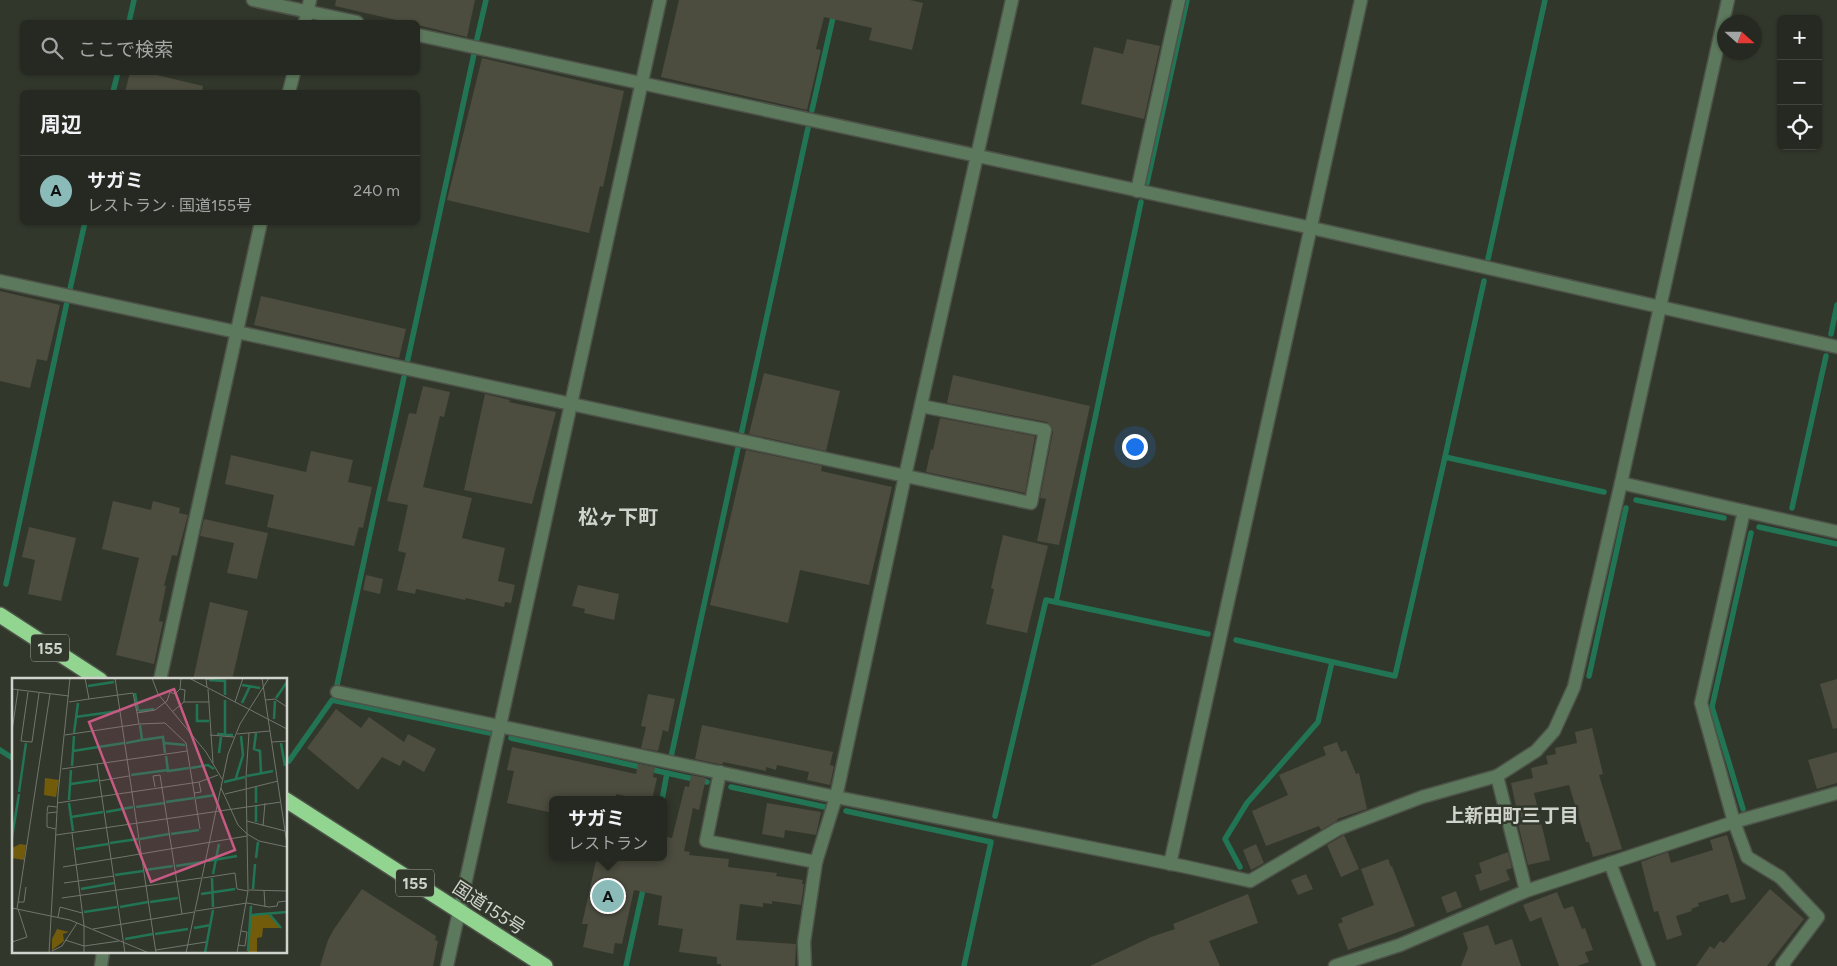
<!DOCTYPE html>
<html lang="ja">
<head>
<meta charset="utf-8">
<style>
	:root { --surface:#262921; --page:#2e312a; --text:#f1f3f6; --muted:#a4a6a5; --line:#42453f; --accent:#8bbbb9 }
	body { margin:0; font-family:Figtree,"Noto Sans JP",sans-serif; background:var(--page); color:var(--text) }
	.controls { position:absolute; right:15px; top:15px; display:grid; overflow:hidden; border-radius:8px; box-shadow:0 1px 4px #0004 }
	.controls button { width:45px; height:45px; display:grid; place-items:center; padding:0; border:0; border-bottom:1px solid var(--line); background:var(--surface); color:var(--text); font:25px sans-serif }
	.compass { position:absolute; left:1717px; top:15px; width:45px; height:45px; border-radius:50%; background:var(--surface); box-shadow:0 1px 4px #0004; rotate:111deg }
	.you { position:absolute; left:1134px; top:446px; width:18px; height:18px; margin:-12px; border:4px solid #fff; border-radius:50%; background:#1a73e8; box-shadow:0 0 0 8px #1a73e833 }
	.badge { display:grid; place-items:center; width:32px; height:32px; border-radius:50%; background:var(--accent); color:#111; font-size:16px; font-weight:700 }
	.pin { position:absolute; translate:-50% -50%; border:2px solid #fff; box-shadow:0 1px 5px #0006 }
	.popup { position:absolute; left:549px; top:796px; width:118px; height:65px; box-sizing:border-box; display:grid; place-content:center; border-radius:8px; background:var(--surface); filter:drop-shadow(0 1px 4px #0005); font-size:16px; white-space:nowrap; color:var(--muted) }
	.popup b { font-size:19px; color:var(--text) }
	.popup::after { content:''; position:absolute; left:50%; top:100%; margin-left:-10px; border:10px solid transparent; border-top-color:var(--surface) }
	.list { margin:0; padding:0; list-style:none }
	h2 { display:flex; justify-content:space-between; align-items:center; height:65px; margin:0; padding:0 20px; font-size:21px }
	h2 small { font-size:16px; font-weight:400; color:var(--muted) }
	.list li { display:grid; grid-template-columns:32px 1fr auto; gap:15px; align-items:center; box-sizing:border-box; height:70px; padding:0 20px; border-top:1px solid var(--line) }
	.list b { display:block; font-size:19px; white-space:nowrap }
	.list p { margin:0; font-size:16px; white-space:nowrap; color:var(--muted) }
	.list em { font-size:16px; font-style:normal; color:var(--muted) }
	.icon { flex:none; width:28px; height:28px; fill:none; stroke:currentColor; stroke-width:2; stroke-linecap:round; stroke-linejoin:round }
	.map { position:relative; flex:none; width:1837px; height:966px; overflow:hidden }
	.search { position:absolute; background:var(--surface); box-shadow:0 1px 4px #0004; left:20px; top:20px; width:400px; height:55px; display:flex; align-items:center; gap:12px; box-sizing:border-box; padding:0 18px; border-radius:8px; color:var(--muted); font-size:19px }
	.panel { position:absolute; background:var(--surface); box-shadow:0 1px 4px #0004; left:20px; top:90px; width:400px; height:135px; border-radius:8px }
	.map>svg:first-child { display:block }
	.lines { fill:none; stroke-linecap:round; stroke-linejoin:round }
	.stream { stroke:#227554; stroke-width:5.5 }
	.building { fill:#4c4c3f }
	.minor-casing { stroke:#4e5349; stroke-width:15 }
	.highway-casing { stroke:#4e5349; stroke-width:18 }
	.minor { stroke:#5d795d; stroke-width:12 }
	.highway { stroke:#91d591; stroke-width:15 }
	.labels { text-anchor:middle; stroke-width:5; stroke-linejoin:round; paint-order:stroke }
	.shield { fill:#32372c; stroke:#a1a59c; stroke-width:1 }
	.shield-label { font-size:16px; font-weight:bold; fill:#d0d4cc }
	.street-label { font-size:18px; fill:#d0d4cc; stroke:#32372c }
	.neighbourhood-label { font-size:19px; font-weight:bold; fill:#d0d4cc; stroke:#32372c }
	.quarter-label { font-size:20px; font-weight:bold; fill:#d0d4cc; stroke:#32372c }
	.inset-river { fill:none; stroke:#227554; stroke-width:2.5 }
	.inset-road { fill:none; stroke:#71766c; stroke-width:1 }
	.view { fill:#c75a83; fill-opacity:0.15; stroke:#c75a83; stroke-width:2.5 }
	.inset-edge { fill:none; stroke:#d0d4cc; stroke-width:2.5 }
</style>
</head>
<body>
<div class="map">
<svg width="1837" height="966" viewBox="0 0 1837 966">
	<rect width="100%" height="100%" fill="#32372c"/>
	<g class="lines">
		<g class="stream">
			<polyline points="129,22 134,0"/>
			<polyline points="476,43 486,0"/>
			<polyline points="113,92 118,72"/>
			<polyline points="812,110 837,0"/>
			<polyline points="1147,183 1187,0"/>
			<polyline points="1488,259 1545,0"/>
			<polyline points="70,289 85,222"/>
			<polyline points="1831,334 1837,305"/>
			<polyline points="407,363 474,54"/>
			<polyline points="741,435 808,128"/>
			<polyline points="1445,457 1484,281"/>
			<polyline points="1636,500 1724,518"/>
			<polyline points="1792,508 1826,356"/>
			<polyline points="1759,527 1837,544"/>
			<polyline points="6,584 67,302"/>
			<polyline points="1056,602 1141,202"/>
			<polyline points="1236,640 1395,676 1445,457 1604,492"/>
			<polyline points="1589,676 1626,508"/>
			<polyline points="337,685 404,377"/>
			<polyline points="511,738 707,782"/>
			<polyline points="0,750 14,759"/>
			<polyline points="671,757 738,448"/>
			<polyline points="289,761 332,700 490,733"/>
			<polyline points="731,787 825,807"/>
			<polyline points="662,800 667,773"/>
			<polyline points="1743,809 1712,707 1751,533"/>
			<polyline points="846,811 991,842 964,966"/>
			<polyline points="995,816 1046,600 1208,634"/>
			<polyline points="1240,867 1225,839 1247,803 1318,722 1332,662"/>
			<polyline points="626,966 644,885"/>
		</g>
	</g>
	<g class="building">
		<polygon points="336,0 475,0 467,37 418,25 418,22 405,22 335,6"/>
		<polygon points="679,0 910,0 923,3 912,50 869,40 872,28 824,17 816,49 821,50 807,110 661,77"/>
		<polygon points="1127,39 1160,46 1144,119 1081,104 1094,47 1123,54"/>
		<polygon points="482,58 624,91 603,187 600,186 589,233 447,200"/>
		<polygon points="130,72 144,72 203,86 202,92 125,92"/>
		<polygon points="0,291 60,305 47,361 37,359 30,388 0,381"/>
		<polygon points="261,296 406,329 399,358 254,325"/>
		<polygon points="764,373 840,391 826,451 749,434"/>
		<polygon points="953,375 1090,406 1059,545 1037,541 1046,499 1040,498 1053,432 1052,427 1047,422 947,403"/>
		<polygon points="423,386 450,392 444,417 440,416 423,487 472,498 462,538 505,548 498,581 515,585 511,603 505,602 504,607 466,598 465,600 416,589 415,594 397,590 406,553 398,551 408,505 387,501 409,413 416,414"/>
		<polygon points="485,394 510,400 509,402 556,412 532,504 464,490"/>
		<polygon points="940,418 1035,436 1025,493 926,472 931,449 933,450"/>
		<polygon points="746,450 822,466 821,471 892,487 869,585 800,570 788,623 710,605"/>
		<polygon points="311,451 353,460 348,482 372,487 363,528 359,527 354,546 267,527 274,495 225,484 231,455 306,472"/>
		<polygon points="113,501 151,510 153,501 180,508 179,513 188,515 177,556 172,555 164,586 166,586 159,621 163,622 154,664 116,655 139,558 102,549"/>
		<polygon points="204,519 268,533 257,579 227,573 234,543 200,536"/>
		<polygon points="29,527 76,538 61,601 28,594 35,560 22,557"/>
		<polygon points="1003,535 1048,546 1027,633 986,624 994,589 991,588"/>
		<polygon points="366,575 383,579 380,594 363,590"/>
		<polygon points="578,585 619,594 614,620 584,613 585,609 572,606"/>
		<polygon points="210,602 248,611 232,680 193,680"/>
		<polygon points="1837,679 1837,728 1833,729 1820,684"/>
		<polygon points="648,694 675,699 668,732 663,730 658,751 641,748 646,727 641,726"/>
		<polygon points="336,709 361,728 369,717 404,742 408,734 436,749 424,772 403,760 400,766 382,757 358,790 307,748"/>
		<polygon points="702,725 833,752 830,765 834,766 830,785 807,780 809,772 777,765 776,770 766,767 766,771 723,762 723,764 719,764 695,759"/>
		<polygon points="1592,728 1603,774 1599,775 1622,849 1593,857 1589,842 1586,842 1569,785 1534,793 1550,860 1528,865 1515,811 1517,811 1511,783 1533,778 1531,768 1548,764 1546,756 1556,754 1555,748 1577,743 1575,732"/>
		<polygon points="1337,742 1341,752 1346,750 1356,774 1359,773 1367,809 1337,819 1338,820 1321,830 1319,826 1266,846 1252,811 1288,795 1279,775 1326,755 1323,747"/>
		<polygon points="512,747 636,774 638,764 655,767 653,777 657,778 652,800 645,800 616,794 615,800 553,800 553,813 507,803 514,771 507,770"/>
		<polygon points="1837,752 1837,783 1817,789 1808,760"/>
		<polygon points="691,775 706,778 699,810 693,808 684,851 690,852 689,855 729,859 728,867 777,873 776,876 803,880 802,884 804,884 801,905 772,901 772,904 763,903 763,907 740,904 736,940 796,944 795,966 721,966 721,964 717,964 717,957 679,952 683,929 658,925 662,896 634,890 622,944 615,943 613,954 583,947 588,924 582,924 596,861 602,862 603,857 663,857 663,836 672,838 685,786 689,787"/>
		<polygon points="767,803 821,812 816,835 785,830 784,838 762,834"/>
		<polygon points="1344,835 1359,869 1341,877 1327,845"/>
		<polygon points="1727,835 1746,899 1731,903 1728,894 1698,903 1699,906 1691,909 1692,911 1676,916 1682,935 1667,940 1658,911 1654,912 1641,862 1668,852 1671,863 1713,850 1710,840"/>
		<polygon points="1256,844 1264,863 1251,870 1243,850"/>
		<polygon points="1508,852 1512,868 1506,870 1510,880 1480,891 1475,875 1482,873 1479,863"/>
		<polygon points="1388,859 1391,867 1392,866 1415,926 1348,950 1338,924 1343,922 1341,918 1374,905 1361,869"/>
		<polygon points="1306,874 1313,889 1298,895 1291,880"/>
		<polygon points="362,889 436,936 435,940 438,941 433,966 320,966 328,940 334,929"/>
		<polygon points="1770,889 1804,919 1767,966 1696,966 1710,946 1714,949 1720,941 1724,943"/>
		<polygon points="1456,891 1462,907 1447,913 1441,897"/>
		<polygon points="1557,892 1564,909 1573,906 1582,929 1585,928 1593,950 1585,952 1589,962 1577,966 1559,966 1541,917 1530,922 1523,905"/>
		<polygon points="1248,894 1258,923 1209,941 1220,966 1090,966 1151,937 1175,929 1173,924"/>
		<polygon points="1488,925 1495,945 1512,939 1521,966 1461,966 1468,948 1463,933"/>
	</g>
	<g class="lines">
		<defs>
			<g id="minor">
				<polyline points="253,0 357,22"/>
				<polyline points="305,22 310,0"/>
				<polyline points="418,35 1312,228 1837,347"/>
				<polyline points="289,92 294,72"/>
				<polyline points="1137,191 1179,0"/>
				<polyline points="0,281 1031,503 1045,430 921,406"/>
				<polyline points="1621,483 1728,0"/>
				<polyline points="160,680 261,222"/>
				<polyline points="337,692 836,797 1187,867 1250,881 1338,829 1422,797 1497,776 1536,751 1554,731 1574,687 1621,483 1744,511"/>
				<polyline points="720,772 706,841 816,862"/>
				<polyline points="1497,776 1526,891"/>
				<polyline points="1610,863 1649,966"/>
				<polyline points="1170,864 1361,0"/>
				<polyline points="101,966 103,952"/>
				<polyline points="447,966 660,0"/>
				<polyline points="805,966 804,942 816,862 836,797 905,476 1012,0"/>
				<polyline points="1335,966 1400,945 1526,891 1734,822 1837,793"/>
				<polyline points="1784,966 1782,965 1818,917 1780,877 1747,857 1734,822 1701,703 1744,511 1837,532"/>
			</g>
			<g id="highway">
				<polyline points="0,615 100,680"/>
				<polyline points="286,800 545,966"/>
			</g>
		</defs>
		<use href="#minor" class="minor-casing"/>
		<use href="#highway" class="highway-casing"/>
		<use href="#minor" class="minor"/>
		<use href="#highway" class="highway"/>
	</g>
	<g class="labels">
		<g class="shield">
			<rect x="31" y="634.5" width="38" height="27" rx="4"/>
			<rect x="396" y="869.5" width="38" height="27" rx="4"/>
		</g>
		<g class="shield-label">
			<text x="50" y="654">155</text>
			<text x="415" y="889">155</text>
		</g>
		<g class="street-label">
			<text transform="translate(489 908) rotate(33)" y="6">国道155号</text>
		</g>
		<g class="neighbourhood-label">
			<text x="1512" y="822">上新田町三丁目</text>
		</g>
		<g class="quarter-label">
			<text x="618" y="524">松ヶ下町</text>
		</g>
	</g>
	<g transform="translate(12 678)">
		<rect width="275" height="275" fill="#32372c"/>
		<path d="M33,100L47,102L44,119L32,117ZM8,166L14,167L12,182L0,180V170ZM239,237H258L269,250H251L250,259L245,260V275L236,274ZM45,251L57,254L51,256L52,263L40,272V261Z" fill="#735b0c"/>
		<path class="inset-river" d="M197,2L213,3V17M230,7L248,10M76,8L102,4M123,15L126,33M264,20L275,4M213,22V57M230,25L238,8M185,26V43H197M127,33L142,31M63,39L107,33M262,41L263,23M128,47L130,62L151,59L153,75M62,55L66,25M244,55L242,71L248,73L249,95M205,56L221,57M114,65L130,62M153,65L173,67M269,65L273,88M61,73L112,65M207,75L209,59M154,78L156,93L177,90M60,88L62,58M179,90L196,87L202,91M119,97L156,92M235,98L261,93M224,100L231,77L229,58M212,104L233,99M59,106L86,102M244,109V125M7,114L14,65M184,120L203,117M57,122L59,92M154,124L182,120M57,125L61,153M244,128V144M124,129L152,125M94,134L121,129M59,139L91,134M159,156L187,152M0,159L7,116M128,161L157,156M98,165L126,161M64,171L96,166M244,180L246,164M196,183L225,178M164,188L190,184M133,192L161,188M201,196L207,166M103,197L131,193M200,200L201,229M69,211L102,205M241,211L243,186M189,216L223,211M138,224L166,220M108,229L136,224M72,234L105,229M240,237L275,234M258,237L269,250M182,250L199,247M143,256L176,251M113,261L141,256M236,273L239,228M193,275L201,232"/>
		<path class="inset-road" d="M73,0L77,21L121,15L125,35L143,32L155,23L158,14L163,16L168,11M103,0L144,275M140,0L146,16L194,74L210,101M169,0L168,11L173,12L172,24M177,0L275,51M250,0L275,166M195,9L194,1L215,0M0,11L57,18M196,11L201,85M16,14L9,63L20,64L27,15M253,22L263,21L275,29M57,24L77,21M223,24L231,0M160,34L172,24H197M125,35L127,46L153,45L174,65L188,151M0,53L6,12M225,56L258,53M53,57L127,46M198,57L222,59M260,64L275,63M85,86L175,73M50,91L85,86L113,275M87,103L117,98M143,109L141,98L148,97L170,236M209,110L226,147L235,156L247,163L275,169M234,111L266,103M182,115L189,114L187,104M275,115V140M213,116L234,111M45,125L187,104L206,97M35,134L36,128L45,129M235,143L273,153M251,148L253,125M44,151L35,149V135L45,134M60,155L72,247M44,157L269,124M51,189L235,158M191,200L223,195L225,211L236,213M52,205L102,198M237,212L275,213M252,212L253,229M50,220L189,200M6,224H12L14,209M0,230L58,242L137,275M5,231L38,16M184,233L235,225L257,229L265,228L266,224L275,223M46,239L48,229L70,235M81,251L182,234M53,262L72,268V247M0,264L15,259L6,231M226,267L233,268L235,254L229,253M144,272L194,264M40,273L50,268L65,245M37,275L46,116L58,0M72,275V268L107,263M174,275L216,76L228,46L257,0M225,275L236,213L234,99L237,55"/>
		<path class="view" d="M162,11L223,172L139,204L77,44Z"/>
		<rect width="275" height="275" class="inset-edge"/>
	</g>
</svg>
<div class="controls">
<button>+</button>
<button>−</button>
<button><svg class="icon" aria-label="locate" viewBox="0 0 24 24"><circle cx="12" cy="12" r="6"/><path d="M12 2v4M12 18v4M2 12h4M18 12h4"/></svg></button>
</div>
<svg class="compass" viewBox="-18 -18 36 36"><path d="M0-13l5 13h-10z" fill="#e53935"/><path d="M0 13l5-13h-10z" fill="#a4a6a5"/></svg>
<div class="you"></div>
<div class="pin badge" style="left:608px;top:896px">A</div>
<div class="popup"><b>サガミ</b>レストラン</div>
<div class="search"><svg class="icon" aria-label="search" viewBox="0 0 24 24"><circle cx="10" cy="10" r="6"/><path d="M15 15l6 6"/></svg>ここで検索</div>
<section class="panel">
<h2>周辺<small></small></h2>
<ul class="list">
<li><span class="badge">A</span><div><b>サガミ</b><p>レストラン · 国道155号</p></div><em>240 m</em></li>
</ul>
</section>
</div>
</body>
</html>
